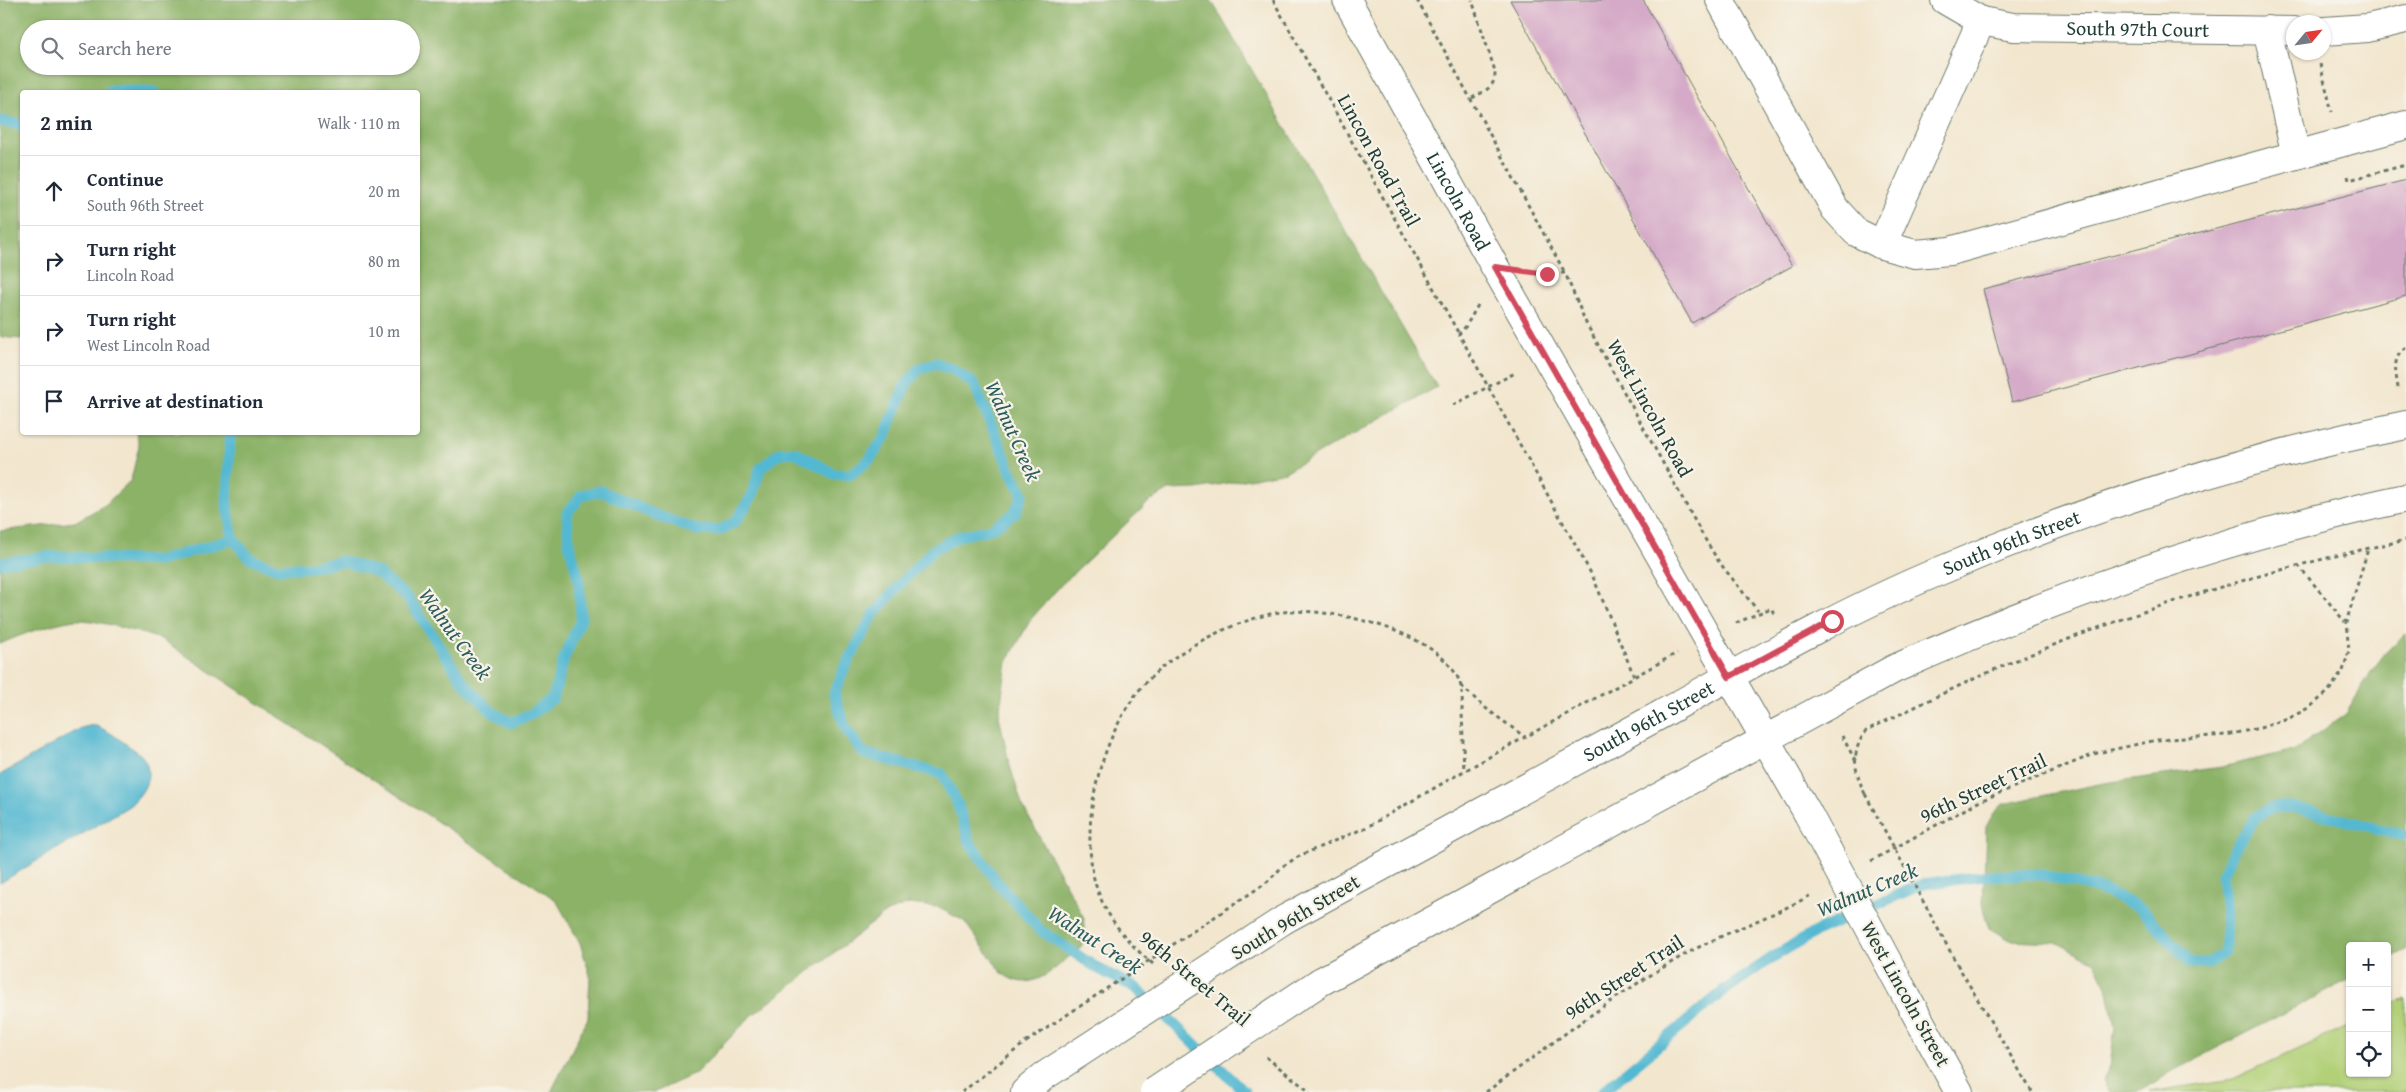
<!DOCTYPE html>
<html lang="en">
<head>
<meta charset="utf-8">
<style>
	:root { --surface:#fff; --page:#f2f2f3; --text:#1f2937; --muted:#747a83; --line:#e0e1e3 }
	body { margin:0; font-family:"Gentium Book Plus",serif; background:var(--page); color:var(--text) }
	.controls { position:absolute; right:15px; bottom:15px; display:grid; overflow:hidden; border-radius:5px; box-shadow:0 1px 4px #0004 }
	.controls button { width:45px; height:45px; display:grid; place-items:center; padding:0; border:0; border-bottom:1px solid var(--line); background:var(--surface); color:var(--text); font:25px sans-serif }
	.compass { position:absolute; left:2286px; top:15px; width:45px; height:45px; border-radius:50%; background:var(--surface); box-shadow:0 1px 4px #0004; rotate:61deg }
	.stop { position:absolute; width:15px; height:15px; margin:-11px; border:4px solid #d1495b; border-radius:50%; background:#fff }
	.stop.end { background:#d1495b; border-color:#fff; box-shadow:0 1px 5px #0008 }
	.list { margin:0; padding:0; list-style:none }
	h2 { display:flex; justify-content:space-between; align-items:center; height:65px; margin:0; padding:0 20px; font-size:21px }
	h2 small { font-size:16px; font-weight:400; color:var(--muted) }
	.list li { display:grid; grid-template-columns:32px 1fr auto; gap:15px; align-items:center; box-sizing:border-box; height:70px; padding:0 20px; border-top:1px solid var(--line) }
	.list b { display:block; font-size:19px; white-space:nowrap }
	.list p { margin:0; font-size:16px; white-space:nowrap; color:var(--muted) }
	.list em { font-size:16px; font-style:normal; color:var(--muted) }
	.icon { flex:none; width:28px; height:28px; fill:none; stroke:currentColor; stroke-width:2; stroke-linecap:round; stroke-linejoin:round }
	.map { position:relative; flex:none; width:2406px; height:1092px; overflow:hidden }
	.search { position:absolute; background:var(--surface); box-shadow:0 1px 4px #0004; left:20px; top:20px; width:400px; height:55px; display:flex; align-items:center; gap:12px; box-sizing:border-box; padding:0 18px; border-radius:28px; color:var(--muted); font-size:19px }
	.panel { position:absolute; background:var(--surface); box-shadow:0 1px 4px #0004; left:20px; top:90px; width:400px; height:345px; border-radius:5px }
	.map>svg:first-child { display:block }
	.green { fill:#b1d077; stroke:#688656 }
	.forest { fill:#8cb268; stroke:#56784e; fill-rule:evenodd }
	.water { fill:#52b8d1; stroke:#387a82 }
	.lines { fill:none; stroke-linecap:round; stroke-linejoin:round }
	.stream { stroke:#52b8d1; stroke-width:11 }
	.building { fill:#d5aac8 }
	.minor-casing { stroke:#69786a; stroke-width:30 }
	.major-casing { stroke:#69786a; stroke-width:30 }
	.path { stroke:#69786a; stroke-width:3; stroke-dasharray:4 4; stroke-linecap:butt }
	.minor { stroke:#fff; stroke-width:28 }
	.major { stroke:#fff; stroke-width:28 }
	.minor-bridge-casing { stroke:#69786a; stroke-width:30; stroke-linecap:butt }
	.major-bridge-casing { stroke:#69786a; stroke-width:30; stroke-linecap:butt }
	.path-bridge { stroke:#69786a; stroke-width:3; stroke-dasharray:4 4; stroke-linecap:butt }
	.minor-bridge { stroke:#fff; stroke-width:28 }
	.major-bridge { stroke:#fff; stroke-width:28 }
	.route { stroke:#d1495b; stroke-width:6 }
	.labels { text-anchor:middle; stroke-width:4.5; stroke-linejoin:round; paint-order:stroke }
	.street-label { font-size:20px; fill:#1f3d34; stroke:#f7f3e8 }
	.water-label { font-size:21px; font-style:italic; fill:#2c5c5b; stroke:#f7f3e8 }
</style>
</head>
<body>
<div class="map">
<svg width="2406" height="1092" viewBox="0 0 2406 1092">
	<rect width="100%" height="100%" fill="#f7f3e8"/>
	<filter id="ink" filterUnits="userSpaceOnUse"><feTurbulence type="fractalNoise" baseFrequency=".02" numOctaves="2"/><feDisplacementMap in="SourceGraphic" scale="10" xChannelSelector="R" yChannelSelector="G"/><feConvolveMatrix kernelMatrix="1 2 1 2 8 2 1 2 1" color-interpolation-filters="sRGB"/></filter>
	<filter id="wash" filterUnits="userSpaceOnUse"><feTurbulence type="fractalNoise" baseFrequency=".0096" numOctaves="4" result="noise"/><feDisplacementMap in="SourceGraphic" scale="20" xChannelSelector="R" yChannelSelector="G"/><feGaussianBlur stdDeviation="1.12" result="paint"/><feColorMatrix in="noise" values="0 0 0 0 0 0 0 0 0 0 0 0 0 0 0 0 0 1.4 0 .05"/><feComposite in="paint" operator="in"/></filter>
	<g filter="url(#wash)">
		<rect width="100%" height="100%" fill="#f2e6ce"/>
		<polygon class="green" points="2406,999 2406,1092 2149,1092 2233,1079 2350,1025 2350,1073 2387,1073 2387,1007"/>
		<g class="forest">
			<path d="M0,0H1211L1437,387L1285,472L1197,489L1169,490L1149,502L1061,585L1031,619L1007,662L999,716L1009,763L1022,805L1084,918C1084,926 1086,937 1082,945C1078,951 1069,956 1064,961C1046,977 1025,992 1002,973L964,921L937,907L909,904L887,912L749,1018L695,1074L655,1092H551L588,1018L590,975L580,943L556,900L161,639C140,633 93,618 74,620C49,624 23,634 0,644V531L75,522L105,505L131,480L139,446L136,433L418,432V92H22V339L0,337ZM29,29H411V66H29Z"/>
			<polygon points="2406,633 2406,950 2387,960 2387,946 2350,946 2350,979 2182,1066 2138,1092 2110,1092 2103,1080 2110,1066 2115,1028 2108,991 2095,962 2056,942 2010,940 1989,928 1983,909 1986,827 1993,814 2003,804 2104,783 2222,767 2295,750 2346,714 2371,672 2386,652"/>
		</g>
		<path class="water" d="M93,725C106,729 115,736 126,744C131,748 141,753 144,759C155,777 142,795 129,806L0,883V775L81,728Z"/>
		<g class="lines">
			<g class="stream">
				<polyline points="108,92 113,90 154,92"/>
				<polyline points="0,121 22,125"/>
				<polyline points="230,432 227,505 233,539 250,558 277,569 312,567 342,561 377,572 408,598 463,682 491,711 511,723 533,713 553,698 564,658 581,619 579,581 569,543 567,513 582,495 601,491 658,516 697,530 721,530 736,521 752,496 760,469 779,453 795,452 834,474 850,475 869,460 885,437 905,386 919,369 936,363 954,370 974,384 1011,472 1023,494 1015,513 991,529 959,536 933,550 902,582 874,614 845,667 834,694 845,727 863,753 942,774 958,805 969,841 997,882 1040,930 1097,968 1136,988 1245,1092"/>
				<polyline points="0,563 50,556 159,561 233,539"/>
				<polyline points="1602,1092 1725,990 1773,957 1817,931 1923,884 1983,876 2039,874 2100,889 2140,908 2190,963 2209,963 2225,952 2226,912 2222,875 2235,848 2256,817 2271,808 2294,807 2406,836"/>
			</g>
		</g>
		<g id="blocks">
			<g class="building">
				<polygon points="1510,0 1643,0 1792,266 1692,323"/>
				<polygon points="2406,180 2406,296 2012,402 1983,289"/>
			</g>
		</g>
	</g>
	<g filter="url(#ink)">
		<use href="#blocks" fill-opacity="0" stroke="#69786a" stroke-width="1"/>
		<g class="lines">
			<defs>
				<g id="minor">
					<path id="s1" d="M1347,0L1495,267L1807,812"/>
					<polyline points="1720,0 1835,209 1856,232 1882,245 1981,21"/>
					<path id="s2" d="M1945,0L1981,21L2013,27L2294,31"/>
					<polyline points="2324,31 2368,28 2406,19"/>
					<polyline points="2296,155 2406,125"/>
					<polyline points="1882,245 1915,254 1950,251 2296,155 2267,30"/>
					<polyline points="1905,994 1959,1092"/>
				</g>
				<g id="major">
					<path id="s3" d="M1285,919C1410,851 1535,783 1660,715C1750,665 1840,613 1935,573C2086,508 2245,457 2406,425"/>
					<path d="M1320,982L1894,669C2059,595 2229,536 2406,498"/>
					<polyline points="1025,1092 1044,1076"/>
				</g>
			</defs>
			<use href="#minor" class="minor-casing"/>
			<use href="#major" class="major-casing"/>
			<g class="path">
				<polyline points="1273,0 1459,334"/>
				<polyline points="1417,0 1565,273"/>
				<polyline points="2320,64 2332,112"/>
				<path d="M1472,98C1485,91 1496,87 1495,71L1472,0"/>
				<polyline points="2348,176 2349,180 2406,165"/>
				<polyline points="1537,273 1565,273 1586,323 1702,534 1719,562 1758,611"/>
				<polyline points="1478,305 1466,326 1459,334 1593,577 1634,676"/>
				<path d="M2398,388C2396,373 2391,357 2406,348"/>
				<polyline points="1453,405 1517,372"/>
				<polyline points="2298,565 2345,622"/>
				<polyline points="1736,623 1771,608 1775,615"/>
				<polyline points="1461,686 1488,710 1525,737"/>
				<polyline points="1842,736 1855,760"/>
				<path d="M1865,794C1854,770 1850,752 1867,730C1907,711 1947,691 1987,673C2120,614 2264,570 2406,540"/>
				<polyline points="1871,861 1980,801 2097,753 2157,740 2226,735 2260,728 2288,719 2310,707 2328,692 2343,671 2349,650 2346,623 2368,549"/>
				<polyline points="1266,883 1283,866 1301,855 1367,827 1464,771 1677,653"/>
				<path d="M1153,964C1125,941 1100,910 1093,874C1082,814 1101,742 1137,693C1167,654 1219,628 1266,615C1302,605 1359,617 1393,630C1418,639 1455,659 1461,687C1463,695 1462,705 1462,713C1463,732 1463,752 1464,771"/>
				<polyline points="1957,964 2032,1092"/>
				<polyline points="1266,1057 1310,1092"/>
				<polyline points="962,1092 1026,1042"/>
				<path d="M1486,1092C1552,1044 1615,994 1686,954C1727,931 1772,917 1813,894"/>
			</g>
			<use href="#minor" class="minor"/>
			<use href="#major" class="major"/>
			<defs>
				<polyline id="minor-bridge" points="1807,812 1905,994"/>
				<g id="major-bridge">
					<polyline points="1044,1076 1285,919"/>
					<polyline points="1154,1092 1320,982"/>
				</g>
			</defs>
			<use href="#minor-bridge" class="minor-bridge-casing"/>
			<use href="#major-bridge" class="major-bridge-casing"/>
			<g class="path-bridge">
				<polyline points="1865,794 1957,964"/>
				<polyline points="1026,1042 1266,883"/>
			</g>
			<use href="#minor-bridge" class="minor-bridge"/>
			<use href="#major-bridge" class="major-bridge"/>
		</g>
	</g>
	<g class="lines" filter="url(#ink)">
		<polyline class="route" points="1547,274 1495,267 1729,677 1832,621"/>
	</g>
	<g class="labels">
		<g class="street-label">
			<text dy="7" stroke="none"><textPath href="#s2" startOffset="199">South 97th Court</textPath></text>
			<text transform="translate(1379 160) rotate(61)" y="7">Lincon Road Trail</text>
			<text dy="7" stroke="none"><textPath href="#s1" startOffset="230">Lincoln Road</textPath></text>
			<text transform="translate(1650 408) rotate(61)" y="7">West Lincoln Road</text>
			<text dy="7" stroke="none"><textPath href="#s3" startOffset="819">South 96th Street</textPath></text>
			<text dy="7" stroke="none"><textPath href="#s3" startOffset="414">South 96th Street</textPath></text>
			<text transform="translate(1983 788) rotate(-25)" y="7">96th Street Trail</text>
			<text transform="translate(1295 917) rotate(-31)" y="7">South 96th Street</text>
			<text transform="translate(1624 977) rotate(-33)" y="7">96th Street Trail</text>
			<text transform="translate(1195 978) rotate(40)" y="7">96th Street Trail</text>
			<text transform="translate(1906 994) rotate(61)" y="7">West Lincoln Street</text>
		</g>
		<g class="water-label">
			<text transform="translate(1013 431) rotate(66)" y="7">Walnut Creek</text>
			<text transform="translate(455 634) rotate(54)" y="7">Walnut Creek</text>
			<text transform="translate(1867 890) rotate(-23)" y="7">Walnut Creek</text>
			<text transform="translate(1095 940) rotate(33)" y="7">Walnut Creek</text>
		</g>
	</g>
</svg>
<div class="controls">
<button>+</button>
<button>−</button>
<button><svg class="icon" aria-label="locate" viewBox="0 0 24 24"><circle cx="12" cy="12" r="6"/><path d="M12 2v4M12 18v4M2 12h4M18 12h4"/></svg></button>
</div>
<svg class="compass" viewBox="-18 -18 36 36"><path d="M0-13l5 13h-10z" fill="#e53935"/><path d="M0 13l5-13h-10z" fill="#747a83"/></svg>
<div class="stop" style="left:1832px;top:621px"></div>
<div class="stop end" style="left:1547px;top:274px"></div>
<div class="search"><svg class="icon" aria-label="search" viewBox="0 0 24 24"><circle cx="10" cy="10" r="6"/><path d="M15 15l6 6"/></svg>Search here</div>
<section class="panel">
<h2>2 min<small>Walk · 110 m</small></h2>
<ul class="list">
<li><svg class="icon" aria-label="ahead" viewBox="0 0 24 24"><path d="M12 20V5M6 11l6-6 6 6"/></svg><div><b>Continue</b><p>South 96th Street</p></div><em>20 m</em></li>
<li><svg class="icon" aria-label="right" viewBox="0 0 24 24"><path d="M7 20v-9h11M14 6l5 5-5 5"/></svg><div><b>Turn right</b><p>Lincoln Road</p></div><em>80 m</em></li>
<li><svg class="icon" aria-label="right" viewBox="0 0 24 24"><path d="M7 20v-9h11M14 6l5 5-5 5"/></svg><div><b>Turn right</b><p>West Lincoln Road</p></div><em>10 m</em></li>
<li><svg class="icon" aria-label="arrive" viewBox="0 0 24 24"><path d="M6 21V4h12l-3 4 3 4H6"/></svg><div><b>Arrive at destination</b></div></li>
</ul>
</section>
</div>
</body>
</html>
